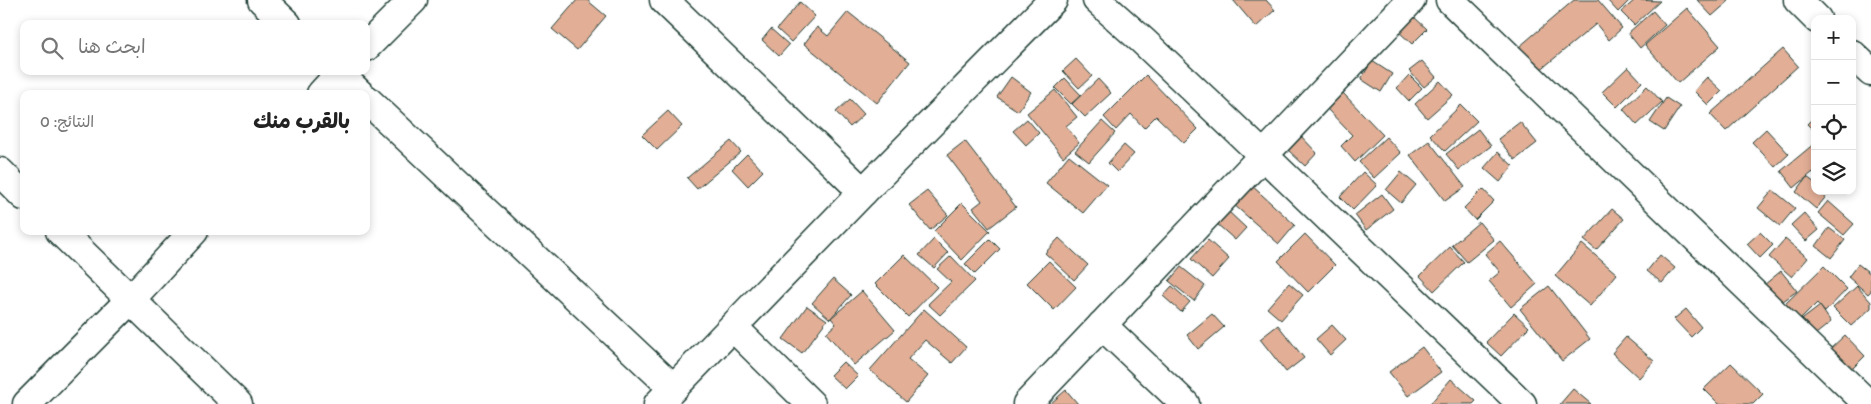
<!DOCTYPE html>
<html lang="ar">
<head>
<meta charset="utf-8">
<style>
	:root { --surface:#fff; --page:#f6f6f6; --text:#222; --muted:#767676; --line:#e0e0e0 }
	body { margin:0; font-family:Itim,"Playpen Sans Arabic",sans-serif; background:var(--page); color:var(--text); direction:rtl }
	.controls { position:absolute; right:15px; top:15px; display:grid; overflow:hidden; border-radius:10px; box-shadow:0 2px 8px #0003 }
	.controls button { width:45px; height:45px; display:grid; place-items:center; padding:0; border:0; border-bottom:1px solid var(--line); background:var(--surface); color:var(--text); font:25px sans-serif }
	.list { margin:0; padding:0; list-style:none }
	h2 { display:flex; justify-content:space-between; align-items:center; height:65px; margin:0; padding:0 20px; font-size:21px }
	h2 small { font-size:16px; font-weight:400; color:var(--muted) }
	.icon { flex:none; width:28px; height:28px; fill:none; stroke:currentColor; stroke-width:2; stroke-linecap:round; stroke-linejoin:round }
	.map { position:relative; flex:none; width:1871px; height:404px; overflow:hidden; direction:ltr }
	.search { position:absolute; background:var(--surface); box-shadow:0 2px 8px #0003; left:20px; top:20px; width:350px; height:55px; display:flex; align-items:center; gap:12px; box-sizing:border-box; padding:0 18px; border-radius:10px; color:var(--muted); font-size:19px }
	.panel { position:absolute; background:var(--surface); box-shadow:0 2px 8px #0003; left:20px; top:90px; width:350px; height:145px; border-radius:10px; direction:rtl }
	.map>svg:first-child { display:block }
	.building { fill:#e2ae96; stroke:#1f3d34 }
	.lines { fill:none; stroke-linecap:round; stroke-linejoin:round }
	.minor-casing { stroke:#1f3d34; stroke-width:31 }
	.minor { stroke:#fff; stroke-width:28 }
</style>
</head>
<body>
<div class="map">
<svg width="1871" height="404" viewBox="0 0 1871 404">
	<rect width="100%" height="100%" fill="#fff"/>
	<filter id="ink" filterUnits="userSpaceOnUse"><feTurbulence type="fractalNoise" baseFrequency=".02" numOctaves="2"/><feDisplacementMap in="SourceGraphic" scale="10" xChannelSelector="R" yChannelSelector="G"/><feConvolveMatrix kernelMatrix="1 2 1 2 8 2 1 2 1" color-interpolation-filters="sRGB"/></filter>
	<g filter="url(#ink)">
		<g class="building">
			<polygon points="577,0 587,0 606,16 577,50 552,29"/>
			<polygon points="1233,0 1266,0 1275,10 1256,27"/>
			<polygon points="1574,0 1598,0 1622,28 1609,40 1596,24 1539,71 1519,47"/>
			<polygon points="1607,0 1630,0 1618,12"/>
			<polygon points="1635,0 1660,1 1634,25 1621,12"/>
			<polygon points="1697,0 1728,0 1729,1 1712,16"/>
			<polygon points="800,2 815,16 791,42 777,29"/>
			<polygon points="1687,8 1720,46 1678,83 1645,45"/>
			<polygon points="1653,11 1665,25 1640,48 1628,33"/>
			<polygon points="848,12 910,62 877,103 804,44 817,27 828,36"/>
			<polygon points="1413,16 1427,29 1412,44 1398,31"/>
			<polygon points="771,29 789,45 779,56 762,40"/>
			<polygon points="1783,49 1798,66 1726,131 1710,114"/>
			<polygon points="1076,59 1092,76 1079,88 1063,71"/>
			<polygon points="1372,61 1392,74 1381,92 1361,79"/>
			<polygon points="1422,61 1436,77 1424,87 1409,71"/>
			<polygon points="1628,67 1642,82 1617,107 1602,92"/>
			<polygon points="1146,75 1198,129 1184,143 1156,116 1144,128 1131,114 1116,130 1104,117"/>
			<polygon points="1409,75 1422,88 1409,101 1397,88"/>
			<polygon points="1011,77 1031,92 1018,111 997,97"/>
			<polygon points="1707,77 1722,91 1708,105 1694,91"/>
			<polygon points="1065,78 1081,95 1071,104 1055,88"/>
			<polygon points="1098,79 1111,93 1085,117 1072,104"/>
			<polygon points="1440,81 1453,95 1427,118 1415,104"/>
			<polygon points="1647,86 1662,102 1637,125 1623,109"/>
			<polygon points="1055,90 1077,117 1066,126 1079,143 1063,157 1027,113"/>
			<polygon points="1343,93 1383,135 1355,162 1341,146 1352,135 1327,109"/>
			<polygon points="1666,98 1680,107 1664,131 1650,122"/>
			<polygon points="850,99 864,114 850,127 836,112"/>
			<polygon points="1461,105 1477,121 1445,151 1430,135"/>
			<polygon points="668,111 682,126 657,150 642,135"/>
			<polygon points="1815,116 1815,132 1807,124"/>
			<polygon points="1027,119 1039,133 1026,145 1013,131"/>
			<polygon points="1102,121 1115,133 1089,162 1075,151"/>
			<polygon points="1520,122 1537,143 1515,160 1498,139"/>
			<polygon points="1478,129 1491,146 1459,170 1446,154"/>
			<polygon points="1766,129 1789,154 1775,167 1752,142"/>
			<polygon points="1300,135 1317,153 1305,166 1287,149"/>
			<polygon points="1386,137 1401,153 1374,178 1359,162"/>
			<polygon points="731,141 741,152 697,189 687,178"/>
			<polygon points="965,141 1016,207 989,228 973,208 982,201 947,155"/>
			<polygon points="1429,141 1465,187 1445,201 1410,155"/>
			<polygon points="1815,143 1815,175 1813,172 1794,188 1781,171"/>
			<polygon points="1124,145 1134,154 1117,172 1108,163"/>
			<polygon points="1498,152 1513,166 1500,182 1484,168"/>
			<polygon points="747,154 763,171 748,186 732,169"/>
			<polygon points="1069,155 1107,185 1083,213 1046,183"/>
			<polygon points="1363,172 1377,185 1353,210 1340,197"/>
			<polygon points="1401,172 1416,185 1401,203 1386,190"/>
			<polygon points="1807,177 1815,183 1815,191 1825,191 1828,194 1816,209 1796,192"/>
			<polygon points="1250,184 1295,225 1279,244 1233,204"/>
			<polygon points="1483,189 1494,201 1475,220 1464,208"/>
			<polygon points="1773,190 1795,208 1780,226 1758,208"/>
			<polygon points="927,191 948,215 930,230 909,205"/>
			<polygon points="1382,194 1393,209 1366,230 1355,215"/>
			<polygon points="1828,201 1854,224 1844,235 1818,213"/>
			<polygon points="962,203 990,231 962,260 934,231"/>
			<polygon points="1612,209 1624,219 1596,250 1584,240"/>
			<polygon points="1229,212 1246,228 1235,240 1217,224"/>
			<polygon points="1804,213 1819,230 1806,241 1791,225"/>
			<polygon points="1479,222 1494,240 1467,262 1452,245"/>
			<polygon points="1829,228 1845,240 1831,258 1816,246"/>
			<polygon points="1760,232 1773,245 1760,258 1747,244"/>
			<polygon points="1305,234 1335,265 1308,292 1278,261"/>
			<polygon points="1059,238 1088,265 1074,280 1045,253"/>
			<polygon points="934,239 948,253 934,268 919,255"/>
			<polygon points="990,239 1000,249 975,274 965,264"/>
			<polygon points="1785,239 1808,258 1792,277 1769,257"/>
			<polygon points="1208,240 1229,259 1212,278 1191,259"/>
			<polygon points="1500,241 1537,284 1511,307 1489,281 1500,272 1485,254"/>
			<polygon points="1582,244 1617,274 1590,306 1555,276"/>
			<polygon points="1450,247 1464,262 1434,291 1420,276"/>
			<polygon points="904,255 937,287 908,317 875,284"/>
			<polygon points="1660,255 1675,268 1662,283 1647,271"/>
			<polygon points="951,256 975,281 940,315 928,304 951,282 937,269"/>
			<polygon points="1049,261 1076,287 1054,310 1027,283"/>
			<polygon points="1858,264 1871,274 1871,291 1868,294 1848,277"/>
			<polygon points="1824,266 1847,289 1825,312 1817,303 1798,322 1782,307"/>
			<polygon points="1181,267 1205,286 1194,301 1169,281"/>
			<polygon points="1781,271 1797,291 1779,304 1764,285"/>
			<polygon points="833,279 851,295 830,319 812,303"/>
			<polygon points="1289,283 1303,295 1281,320 1267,308"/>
			<polygon points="1172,286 1190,302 1181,312 1163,296"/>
			<polygon points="1549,286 1590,339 1562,361 1520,309"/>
			<polygon points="1857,286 1871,302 1871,308 1851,326 1833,308"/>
			<polygon points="862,291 895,330 854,365 826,333 836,324 831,318"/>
			<polygon points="807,306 827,320 802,353 783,339"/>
			<polygon points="1820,306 1831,322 1811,338 1799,322"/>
			<polygon points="924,309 966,347 952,363 925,340 908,359 928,376 906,402 870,370"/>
			<polygon points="1686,309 1701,327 1691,337 1674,319"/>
			<polygon points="1514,313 1529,327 1501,356 1486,342"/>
			<polygon points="1212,314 1224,327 1198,349 1187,335"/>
			<polygon points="1278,325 1304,358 1286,372 1260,339"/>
			<polygon points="1332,325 1346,340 1330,355 1316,339"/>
			<polygon points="1845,335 1865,356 1850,371 1829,350"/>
			<polygon points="1626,337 1654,361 1639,378 1612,353"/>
			<polygon points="1422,347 1441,372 1408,396 1389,372"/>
			<polygon points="843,362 858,376 845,389 830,375"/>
			<polygon points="1731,363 1763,394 1753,404 1719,404 1704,389"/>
			<polygon points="1451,379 1476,401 1473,404 1430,404"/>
			<polygon points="1573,389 1591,404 1560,404"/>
			<polygon points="1066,390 1078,404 1050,404"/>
		</g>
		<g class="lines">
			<defs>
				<g id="minor">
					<polyline points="262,0 287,24"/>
					<polyline points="664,0 863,192"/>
					<polyline points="1097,0 1143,41 1263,155 1522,404"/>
					<polyline points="1450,0 1868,404"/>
					<polyline points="1798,0 1817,19"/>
					<polyline points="366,47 413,0"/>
					<polyline points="1852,54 1871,72"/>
					<polyline points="336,71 360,94"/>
					<polyline points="321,94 342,71"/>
					<polyline points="366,99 673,388"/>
					<polyline points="0,172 24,196"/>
					<polyline points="60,231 238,404"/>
					<polyline points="1102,325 1185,404"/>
					<polyline points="733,327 811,404"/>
					<polyline points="27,404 130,300 194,231"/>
					<polyline points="658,404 863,192 1053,0"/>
					<polyline points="1027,404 1411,0"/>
				</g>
			</defs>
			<use href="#minor" class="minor-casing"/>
			<use href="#minor" class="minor"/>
		</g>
	</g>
</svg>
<div class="controls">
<button>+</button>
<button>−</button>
<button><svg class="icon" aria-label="locate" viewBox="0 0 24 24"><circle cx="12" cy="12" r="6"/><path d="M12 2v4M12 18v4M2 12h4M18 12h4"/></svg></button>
<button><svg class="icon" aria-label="layers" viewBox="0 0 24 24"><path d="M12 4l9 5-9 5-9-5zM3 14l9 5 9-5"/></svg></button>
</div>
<div class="search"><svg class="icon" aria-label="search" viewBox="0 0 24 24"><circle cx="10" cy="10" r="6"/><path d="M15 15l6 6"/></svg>ابحث هنا</div>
<section class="panel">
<h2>بالقرب منك<small>النتائج: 0</small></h2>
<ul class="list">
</ul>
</section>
</div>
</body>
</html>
